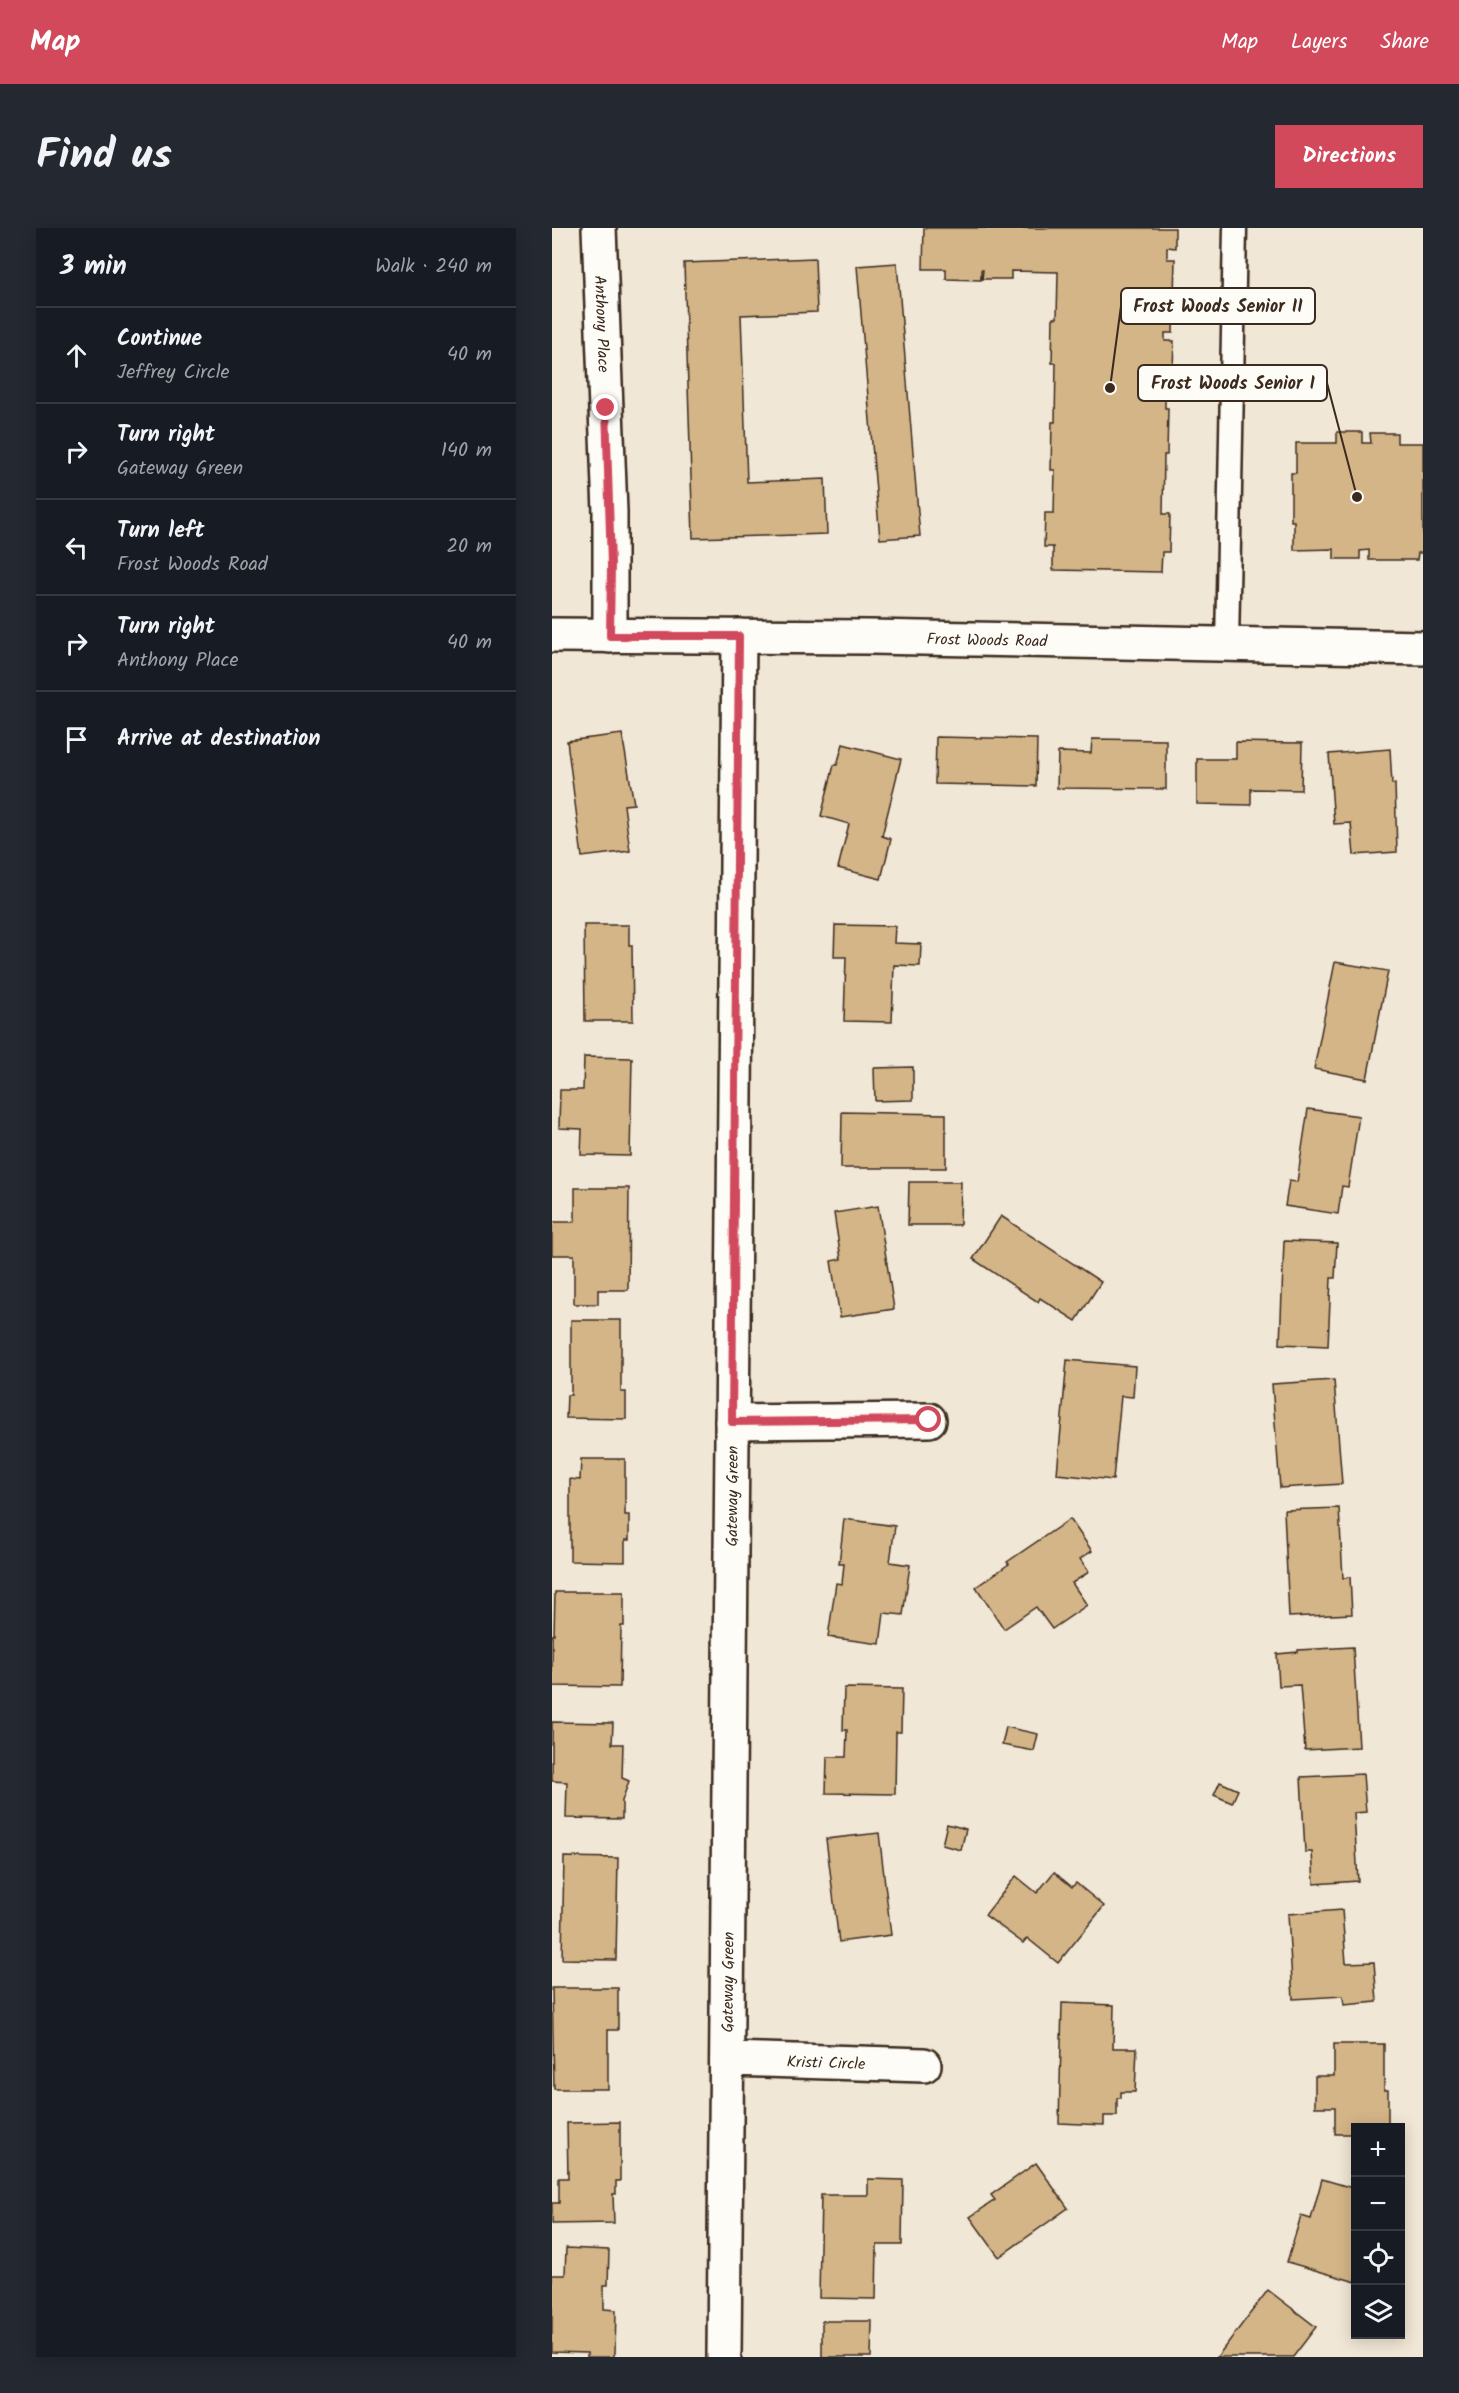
<!DOCTYPE html>
<html lang="en">
<head>
<meta charset="utf-8">
<style>
	:root { --surface:#171b24; --page:#242831; --text:#f1f3f6; --muted:#9ea1a6; --line:#363941; --accent:#d1495b }
	body { margin:0; font-family:Kalam,sans-serif; background:var(--page); color:var(--text) }
	.controls { position:absolute; right:18px; bottom:18px; display:grid; overflow:hidden; border-radius:0px; box-shadow:0 3px 15px #0003 }
	.controls button { width:54px; height:54px; display:grid; place-items:center; padding:0; border:0; border-bottom:2px solid var(--line); background:var(--surface); color:var(--text); font:30px sans-serif }
	.stop { position:absolute; width:18px; height:18px; margin:-14px; border:4px solid #d1495b; border-radius:50%; background:#fff }
	.stop.end { background:#d1495b; border-color:#fff; box-shadow:0 2px 6px #0008 }
	.list { margin:0; padding:0; list-style:none }
	h2 { display:flex; justify-content:space-between; align-items:center; height:78px; margin:0; padding:0 24px; font-size:26px }
	h2 small { font-size:20px; font-weight:400; color:var(--muted) }
	.list li { display:grid; grid-template-columns:39px 1fr auto; gap:18px; align-items:center; box-sizing:border-box; height:96px; padding:0 24px; border-top:2px solid var(--line) }
	.list b { display:block; font-size:22px; white-space:nowrap }
	.list p { margin:0; font-size:20px; white-space:nowrap; color:var(--muted) }
	.list em { font-size:20px; font-style:normal; color:var(--muted) }
	.icon { flex:none; width:33px; height:33px; fill:none; stroke:currentColor; stroke-width:2; stroke-linecap:round; stroke-linejoin:round }
	.map { position:relative; flex:none; width:871px; height:2129px; overflow:hidden; border-radius:0px }
	header { display:flex; align-items:center; gap:36px; box-sizing:border-box; height:84px; padding:0 30px; background:var(--accent); color:#fff }
	header strong { font-size:28px }
	nav { display:flex; gap:33px; margin-inline-start:auto; font-size:21px }
	.intro { display:flex; align-items:center; justify-content:space-between; box-sizing:border-box; height:144px; padding:0 36px }
	h1 { margin:0; font-size:42px }
	.button { padding:15px 27px; border-radius:0px; background:var(--accent); color:#fff; font-size:21px; font-weight:700 }
	main { display:flex; gap:36px; padding:0 36px }
	aside { flex:1; background:var(--surface); border-radius:0px; box-shadow:0 3px 15px #0003 }
	.map>svg:first-child { display:block }
	.building { fill:#d4b588; stroke:#3b2a1e; stroke-width:1.5 }
	.lines { fill:none; stroke-linecap:round; stroke-linejoin:round }
	.lane-casing { stroke:#3b2a1e; stroke-width:27 }
	.street-casing { stroke:#3b2a1e; stroke-width:38 }
	.secondary-casing { stroke:#3b2a1e; stroke-width:38 }
	.lane { stroke:#fdfcf7; stroke-width:22 }
	.street { stroke:#fdfcf7; stroke-width:33 }
	.secondary { stroke:#fdfcf7; stroke-width:33 }
	.route { stroke:#d1495b; stroke-width:8 }
	.labels { text-anchor:middle; stroke-width:5; stroke-linejoin:round; paint-order:stroke }
	.street-label { font-size:16px; fill:#3b2a1e; stroke:#fdfcf7 }
	.leader { fill:none; stroke:#3b2a1e; stroke-width:2 }
	.callout-dot { fill:#3b2a1e; stroke:#fdfcf7; stroke-width:2 }
	.callout { fill:#fdfcf7; stroke:#3b2a1e; stroke-width:2 }
	.callout-label { font-size:18px; text-anchor:middle; font-weight:bold; fill:#3b2a1e }
</style>
</head>
<body>
<header>
<strong>Map</strong>
<nav><a>Map</a><a>Layers</a><a>Share</a></nav>
</header>
<div class="intro"><h1>Find us</h1><a class="button">Directions</a></div>
<main>
<aside>
<h2>3 min<small>Walk · 240 m</small></h2>
<ul class="list">
<li><svg class="icon" aria-label="ahead" viewBox="0 0 24 24"><path d="M12 20V5M6 11l6-6 6 6"/></svg><div><b>Continue</b><p>Jeffrey Circle</p></div><em>40 m</em></li>
<li><svg class="icon" aria-label="right" viewBox="0 0 24 24"><path d="M7 20v-9h11M14 6l5 5-5 5"/></svg><div><b>Turn right</b><p>Gateway Green</p></div><em>140 m</em></li>
<li><svg class="icon" aria-label="left" viewBox="0 0 24 24"><path d="M17 20v-9H6M10 6l-5 5 5 5"/></svg><div><b>Turn left</b><p>Frost Woods Road</p></div><em>20 m</em></li>
<li><svg class="icon" aria-label="right" viewBox="0 0 24 24"><path d="M7 20v-9h11M14 6l5 5-5 5"/></svg><div><b>Turn right</b><p>Anthony Place</p></div><em>40 m</em></li>
<li><svg class="icon" aria-label="arrive" viewBox="0 0 24 24"><path d="M6 21V4h12l-3 4 3 4H6"/></svg><div><b>Arrive at destination</b></div></li>
</ul>
</aside>
<div class="map">
<svg width="871" height="2129" viewBox="0 0 871 2129">
	<rect width="100%" height="100%" fill="#f1e7d6"/>
	<filter id="ink" filterUnits="userSpaceOnUse"><feTurbulence type="fractalNoise" baseFrequency=".0167" numOctaves="2"/><feDisplacementMap in="SourceGraphic" scale="12" xChannelSelector="R" yChannelSelector="G"/><feConvolveMatrix kernelMatrix="1 2 1 2 8 2 1 2 1" color-interpolation-filters="sRGB"/></filter>
	<g filter="url(#ink)">
		<g class="building">
			<polygon points="372,0 623,0 623,20 615,19 615,31 623,31 621,105 613,105 613,113 622,113 621,140 613,140 613,180 616,180 615,227 612,227 611,286 618,286 617,324 610,324 609,344 501,342 501,319 492,319 493,285 502,285 503,242 499,242 500,194 503,194 504,135 500,135 501,90 505,90 506,44 459,43 459,51 430,51 431,42 429,42 429,52 394,51 394,41 371,41"/>
			<polygon points="263,30 265,84 189,87 195,254 273,251 275,306 141,310 132,35"/>
			<polygon points="345,35 368,308 328,311 305,38"/>
			<polygon points="785,204 810,204 810,215 819,215 818,205 845,205 845,215 871,215 871,325 866,325 865,332 817,332 817,322 808,323 808,331 782,331 782,321 742,322 742,293 739,293 739,245 744,245 744,215 785,215"/>
			<polygon points="70,506 82,576 72,577 78,623 30,629 15,513"/>
			<polygon points="384,509 485,511 484,558 383,556"/>
			<polygon points="540,511 614,512 614,561 505,560 506,524 539,525"/>
			<polygon points="684,514 750,515 749,562 699,561 699,577 645,576 645,531 684,531"/>
			<polygon points="291,516 349,531 330,608 339,611 329,651 286,640 297,596 269,588 282,537 285,537"/>
			<polygon points="838,521 840,556 843,556 845,624 802,627 799,595 782,596 777,526"/>
			<polygon points="32,697 77,697 77,717 80,717 81,793 33,793"/>
			<polygon points="283,697 343,698 342,715 369,716 368,738 342,737 340,794 292,793 294,729 282,729"/>
			<polygon points="783,734 836,743 815,851 762,841"/>
			<polygon points="32,829 80,830 78,928 29,927 30,901 7,900 8,862 31,862"/>
			<polygon points="361,839 361,872 323,873 322,840"/>
			<polygon points="756,881 807,888 796,959 790,958 786,986 733,978 737,953 745,954"/>
			<polygon points="290,884 394,886 394,940 289,940"/>
			<polygon points="357,954 409,954 408,997 356,997"/>
			<polygon points="23,960 77,960 76,1062 46,1062 46,1076 22,1076 22,1027 0,1027 0,994 23,994"/>
			<polygon points="326,978 342,1081 288,1089 279,1033 289,1031 282,985"/>
			<polygon points="449,988 549,1054 524,1093 488,1070 486,1074 421,1031"/>
			<polygon points="732,1013 785,1015 783,1050 779,1050 776,1118 728,1116"/>
			<polygon points="19,1092 69,1092 69,1164 74,1164 74,1191 14,1190 15,1167 19,1167"/>
			<polygon points="515,1132 583,1138 581,1169 569,1168 561,1252 505,1246"/>
			<polygon points="782,1152 790,1256 728,1260 720,1156"/>
			<polygon points="29,1231 73,1231 73,1287 77,1287 77,1312 73,1312 73,1334 18,1333 18,1251 28,1252"/>
			<polygon points="787,1280 791,1350 798,1349 800,1386 737,1389 732,1282"/>
			<polygon points="292,1291 343,1298 338,1334 358,1337 351,1387 332,1385 328,1416 276,1409 284,1355 290,1356 292,1336 287,1336"/>
			<polygon points="518,1291 540,1323 528,1331 537,1344 520,1355 535,1377 500,1401 484,1379 452,1401 424,1359 457,1336 455,1334"/>
			<polygon points="3,1364 72,1364 72,1398 69,1398 68,1459 0,1458 0,1407 2,1407"/>
			<polygon points="801,1419 807,1519 753,1522 748,1457 727,1458 725,1426 746,1424 746,1422"/>
			<polygon points="292,1460 350,1461 349,1504 344,1504 343,1566 274,1565 275,1529 294,1529 295,1502 291,1502"/>
			<polygon points="0,1494 61,1495 60,1516 71,1516 70,1550 77,1553 70,1573 70,1591 14,1590 15,1554 0,1553"/>
			<polygon points="454,1499 486,1506 482,1523 450,1517"/>
			<polygon points="811,1546 814,1584 802,1585 806,1653 762,1656 760,1624 753,1624 749,1549"/>
			<polygon points="668,1554 686,1562 680,1575 662,1567"/>
			<polygon points="395,1596 414,1601 409,1622 390,1617"/>
			<polygon points="327,1605 339,1707 287,1714 274,1611"/>
			<polygon points="12,1629 66,1630 64,1732 10,1731"/>
			<polygon points="502,1644 520,1659 524,1655 552,1678 506,1735 475,1710 471,1715 433,1687 464,1648 485,1665"/>
			<polygon points="790,1682 794,1735 822,1734 825,1774 792,1777 791,1768 741,1771 736,1686"/>
			<polygon points="0,1760 66,1760 66,1802 56,1802 56,1861 2,1861"/>
			<polygon points="510,1775 562,1777 561,1820 585,1820 583,1864 569,1864 569,1870 565,1870 565,1888 552,1888 552,1897 507,1895"/>
			<polygon points="782,1816 832,1816 832,1862 836,1862 836,1900 804,1900 804,1906 783,1906 783,1879 763,1879 763,1848 782,1848"/>
			<polygon points="68,1894 68,1953 64,1953 64,1966 61,1966 62,1995 0,1996 0,1975 7,1975 7,1950 16,1950 15,1895"/>
			<polygon points="484,1935 516,1980 447,2029 418,1989 443,1972 439,1967"/>
			<polygon points="316,1951 351,1952 350,2017 325,2017 324,2071 267,2070 269,1967 316,1967"/>
			<polygon points="770,1951 804,1961 804,2054 735,2034 749,1988 759,1991"/>
			<polygon points="14,2020 57,2022 56,2057 52,2057 52,2081 64,2082 63,2125 61,2129 35,2129 35,2125 0,2124 0,2047 13,2047"/>
			<polygon points="716,2062 764,2099 741,2129 665,2129"/>
			<polygon points="270,2093 320,2093 319,2129 270,2129"/>
		</g>
		<g class="lines">
			<defs>
				<polyline id="lane" points="675,417 683,0"/>
				<g id="street">
					<path id="s1" d="M47,0L58,284V408"/>
					<polyline points="180,1194 377,1192"/>
					<path id="s2" d="M175,1831L372,1837"/>
					<path id="s3" d="M172,2129L187,408"/>
				</g>
				<g id="secondary">
					<path id="s4" d="M0,407L318,409L871,420"/>
				</g>
			</defs>
			<use href="#lane" class="lane-casing"/>
			<use href="#street" class="street-casing"/>
			<use href="#secondary" class="secondary-casing"/>
			<use href="#lane" class="lane"/>
			<use href="#street" class="street"/>
			<use href="#secondary" class="secondary"/>
		</g>
	</g>
	<g class="lines" filter="url(#ink)">
		<polyline class="route" points="54,180 59,337 58,408 187,408 180,1194 377,1192"/>
	</g>
	<g class="labels">
		<g class="street-label">
			<text dy="6" stroke="none"><textPath href="#s1" startOffset="96">Anthony Place</textPath></text>
			<text dy="6" stroke="none"><textPath href="#s4" startOffset="435">Frost Woods Road</textPath></text>
			<text dy="6" stroke="none"><textPath href="#s3" startOffset="861">Gateway Green</textPath></text>
			<text dy="6" stroke="none"><textPath href="#s3" startOffset="375">Gateway Green</textPath></text>
			<text dy="6" stroke="none"><textPath href="#s2" startOffset="99">Kristi Circle</textPath></text>
		</g>
	</g>
	<path class="leader" d="M558 160L569 78M805 269L775 155"/>
	<g class="callout-dot">
		<circle cx="558" cy="160" r="6"/>
		<circle cx="805" cy="269" r="6"/>
	</g>
	<g class="callout">
		<rect x="569" y="60" width="194" height="36" rx="6"/>
		<rect x="586" y="137" width="189" height="36" rx="6"/>
	</g>
	<g class="callout-label">
		<text x="666" y="84">Frost Woods Senior II</text>
		<text x="681" y="161">Frost Woods Senior I</text>
	</g>
</svg>
<div class="controls">
<button>+</button>
<button>−</button>
<button><svg class="icon" aria-label="locate" viewBox="0 0 24 24"><circle cx="12" cy="12" r="6"/><path d="M12 2v4M12 18v4M2 12h4M18 12h4"/></svg></button>
<button><svg class="icon" aria-label="layers" viewBox="0 0 24 24"><path d="M12 4l9 5-9 5-9-5zM3 14l9 5 9-5"/></svg></button>
</div>
<div class="stop" style="left:377px;top:1192px"></div>
<div class="stop end" style="left:54px;top:180px"></div>
</div>
</main>
</body>
</html>
